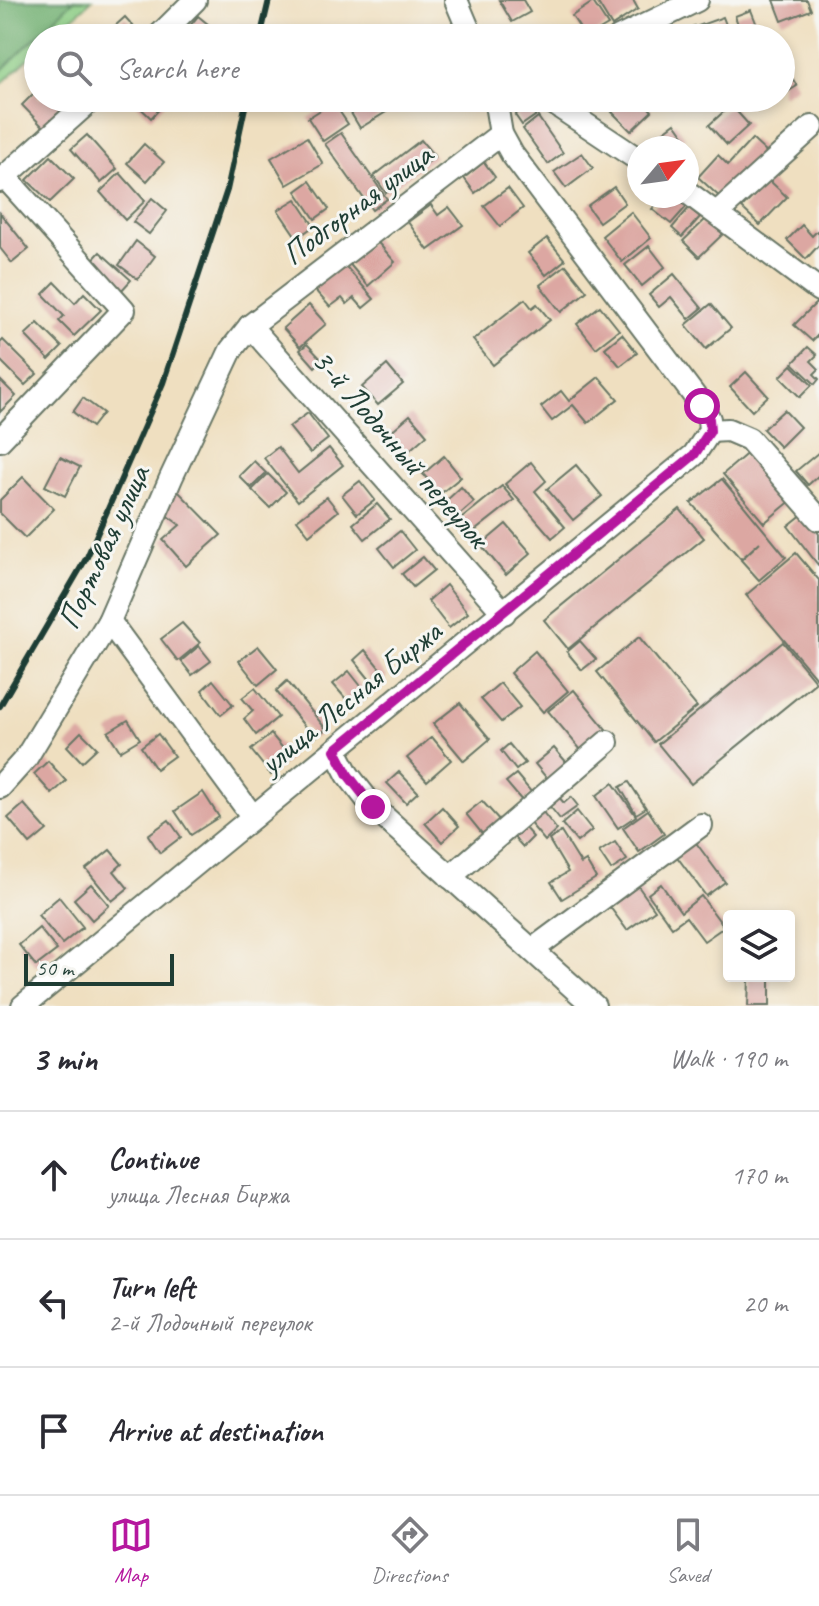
<!DOCTYPE html>
<html lang="en">
<head>
<meta charset="utf-8">
<style>
	:root { --surface:#fff; --page:#f7f7f7; --text:#2b2b33; --muted:#7c7c81; --line:#e1e1e2; --accent:#b5179e }
	body { margin:0; font-family:Caveat,sans-serif; background:var(--page); color:var(--text) }
	.controls { position:absolute; right:24px; bottom:24px; display:grid; overflow:hidden; border-radius:8px; box-shadow:0 4px 12px #0003 }
	.controls button { width:72px; height:72px; display:grid; place-items:center; padding:0; border:0; border-bottom:2px solid var(--line); background:var(--surface); color:var(--text); font:40px sans-serif }
	.compass { position:absolute; left:627px; top:136px; width:72px; height:72px; border-radius:50%; background:var(--surface); box-shadow:0 4px 12px #0003; rotate:61deg }
	.scale { position:absolute; left:24px; bottom:20px; width:150px; box-sizing:border-box; padding-left:8px; border:4px solid #1f3d34; border-top:0; font-size:22px; line-height:28px; white-space:nowrap; color:#1f3d34; -webkit-text-stroke:6px #f6f6f2; paint-order:stroke }
	.stop { position:absolute; width:24px; height:24px; margin:-18px; border:6px solid #b5179e; border-radius:50%; background:#fff }
	.stop.end { background:#b5179e; border-color:#fff; box-shadow:0 2px 8px #0008 }
	.list { margin:0; padding:0; list-style:none }
	h2 { display:flex; justify-content:space-between; align-items:center; height:104px; margin:0; padding:0 32px; font-size:34px }
	h2 small { font-size:26px; font-weight:400; color:var(--muted) }
	.list li { display:grid; grid-template-columns:52px 1fr auto; gap:24px; align-items:center; box-sizing:border-box; height:128px; padding:0 32px; border-top:2px solid var(--line) }
	.list b { display:block; font-size:30px; white-space:nowrap }
	.list p { margin:0; font-size:26px; white-space:nowrap; color:var(--muted) }
	.list em { font-size:26px; font-style:normal; color:var(--muted) }
	.icon { flex:none; width:44px; height:44px; fill:none; stroke:currentColor; stroke-width:2; stroke-linecap:round; stroke-linejoin:round }
	.map { position:relative; flex:none; width:819px; height:1006px; overflow:hidden }
	.search { position:absolute; background:var(--surface); box-shadow:0 4px 12px #0003; left:24px; right:24px; top:24px; height:88px; display:flex; align-items:center; gap:20px; box-sizing:border-box; padding:0 28px; border-radius:44px; color:var(--muted); font-size:30px }
	.sheet { height:488px; background:var(--surface) }
	nav { display:flex; justify-content:space-around; align-items:center; box-sizing:border-box; height:112px; border-top:2px solid var(--line); background:var(--surface); font-size:22px; color:var(--muted) }
	nav a { display:grid; justify-items:center; gap:4px }
	nav .on { color:var(--accent) }
	.map>svg:first-child { display:block }
	.green { fill:#8dcd85; stroke:#56855c; stroke-width:2 }
	.forest { fill:#72b072; stroke:#487653; stroke-width:2 }
	.building { fill:#dca7a2 }
	.lines { fill:none; stroke-linecap:round; stroke-linejoin:round }
	.minor-casing { stroke:#687665; stroke-width:26 }
	.minor { stroke:#fff; stroke-width:22 }
	.rail { stroke:#1f3d34; stroke-width:6 }
	.route { stroke:#b5179e; stroke-width:10 }
	.labels { text-anchor:middle; stroke-width:6; stroke-linejoin:round; paint-order:stroke }
	.street-label { font-size:32px; fill:#1f3d34; stroke:#f6f6f2 }
</style>
</head>
<body>
<div class="map">
<svg width="819" height="1006" viewBox="0 0 819 1006">
	<rect width="100%" height="100%" fill="#f6f6f2"/>
	<filter id="ink" filterUnits="userSpaceOnUse"><feTurbulence type="fractalNoise" baseFrequency=".0125" numOctaves="2"/><feDisplacementMap in="SourceGraphic" scale="16" xChannelSelector="R" yChannelSelector="G"/><feConvolveMatrix kernelMatrix="1 2 1 2 8 2 1 2 1" color-interpolation-filters="sRGB"/></filter>
	<filter id="wash" filterUnits="userSpaceOnUse"><feTurbulence type="fractalNoise" baseFrequency=".006" numOctaves="4" result="noise"/><feDisplacementMap in="SourceGraphic" scale="32" xChannelSelector="R" yChannelSelector="G"/><feGaussianBlur stdDeviation="1.8" result="paint"/><feColorMatrix in="noise" values="0 0 0 0 0 0 0 0 0 0 0 0 0 0 0 0 0 1.4 0 .05"/><feComposite in="paint" operator="in"/></filter>
	<g filter="url(#wash)">
		<rect width="100%" height="100%" fill="#efdfc0"/>
		<polygon class="green" points="0,0 92,0 51,38 38,38 38,50 0,85"/>
		<polygon class="forest" points="0,0 74,0 0,72"/>
		<g id="blocks">
			<g class="building">
				<polygon points="499,0 523,0 530,12 512,22"/>
				<polygon points="596,0 633,0 638,9 612,26"/>
				<polygon points="774,0 807,0 811,10 782,21"/>
				<polygon points="593,2 608,25 586,38 572,16"/>
				<polygon points="751,10 762,38 743,38 735,16"/>
				<polygon points="198,16 209,25 198,38 180,38"/>
				<polygon points="125,17 144,38 106,38 104,36"/>
				<polygon points="723,17 731,38 702,38 698,26"/>
				<polygon points="694,26 699,38 667,38"/>
				<polygon points="784,65 797,86 781,96 781,68"/>
				<polygon points="38,89 38,98 55,98 65,108 44,128 22,105"/>
				<polygon points="130,98 164,98 167,101 151,118"/>
				<polygon points="342,98 384,98 391,109 360,128"/>
				<polygon points="627,98 640,98 652,111 631,131 612,112"/>
				<polygon points="534,101 542,111 522,125 515,115"/>
				<polygon points="333,102 348,124 323,141 308,118"/>
				<polygon points="731,105 749,125 727,145 709,125"/>
				<polygon points="538,117 563,153 548,164 523,129"/>
				<polygon points="675,123 685,137 671,148 658,148 652,140"/>
				<polygon points="341,133 387,199 372,210 325,144"/>
				<polygon points="87,135 117,169 101,183 71,149"/>
				<polygon points="307,137 323,164 287,185 271,158"/>
				<polygon points="752,139 767,153 723,200 698,177 718,155 728,165"/>
				<polygon points="421,140 435,157 386,193 374,176"/>
				<polygon points="144,144 164,162 147,181 127,163"/>
				<polygon points="582,153 593,168 566,188 554,172"/>
				<polygon points="51,156 74,179 50,202 27,180"/>
				<polygon points="484,162 495,177 475,193 464,178"/>
				<polygon points="120,173 145,201 125,220 100,192"/>
				<polygon points="769,180 787,197 760,225 742,208"/>
				<polygon points="310,181 329,209 315,219 296,191"/>
				<polygon points="614,187 625,203 599,222 587,206"/>
				<polygon points="508,188 523,208 500,226 484,206"/>
				<polygon points="663,196 676,196 687,206 671,224 652,209"/>
				<polygon points="152,198 167,211 149,234 133,222"/>
				<polygon points="296,199 314,226 297,238 278,210"/>
				<polygon points="431,205 438,215 449,207 463,225 428,250 408,222"/>
				<polygon points="689,208 700,217 682,237 672,228"/>
				<polygon points="631,212 651,238 622,262 602,236"/>
				<polygon points="0,213 29,249 12,263 0,248"/>
				<polygon points="708,217 723,234 699,257 683,241"/>
				<polygon points="802,225 812,236 817,231 819,233 819,245 806,259 787,240"/>
				<polygon points="374,238 395,262 368,286 347,261"/>
				<polygon points="547,238 565,260 546,275 528,253"/>
				<polygon points="136,241 155,256 138,279 119,265"/>
				<polygon points="649,246 665,267 642,286 625,265"/>
				<polygon points="100,252 131,280 120,292 89,264"/>
				<polygon points="342,262 374,299 363,308 354,298 347,304 342,298 330,307 313,288"/>
				<polygon points="566,265 587,291 561,312 540,285"/>
				<polygon points="674,274 702,308 689,319 671,297 659,307 649,295"/>
				<polygon points="55,282 75,303 84,293 101,310 74,336 59,321 64,316 43,294"/>
				<polygon points="525,299 532,308 537,304 550,320 493,365 473,340"/>
				<polygon points="816,303 819,305 819,334 812,341 794,325"/>
				<polygon points="711,304 731,328 706,349 686,325"/>
				<polygon points="309,305 326,324 300,347 283,328"/>
				<polygon points="600,306 619,330 596,348 577,324"/>
				<polygon points="38,323 62,347 49,360 25,335"/>
				<polygon points="622,334 637,353 620,366 605,348"/>
				<polygon points="3,340 37,374 25,385 0,360 0,343"/>
				<polygon points="307,344 322,360 315,367 300,350"/>
				<polygon points="808,347 817,355 811,361 819,369 814,374 819,379 815,384 793,363"/>
				<polygon points="387,365 403,384 378,405 362,387"/>
				<polygon points="792,365 812,385 800,397 780,377"/>
				<polygon points="746,372 768,396 752,411 730,387"/>
				<polygon points="599,377 618,399 588,423 573,405 552,421 541,407 561,391 569,401"/>
				<polygon points="0,380 16,396 0,412"/>
				<polygon points="83,398 103,413 92,427 73,412"/>
				<polygon points="784,410 800,427 780,447 763,429"/>
				<polygon points="308,413 328,439 310,453 289,427"/>
				<polygon points="410,415 427,435 405,454 388,434"/>
				<polygon points="278,447 298,473 329,448 343,465 298,501 264,458"/>
				<polygon points="750,451 792,500 764,523 723,474"/>
				<polygon points="819,452 819,475 808,485 796,471"/>
				<polygon points="444,456 461,477 440,494 423,474"/>
				<polygon points="60,457 80,467 65,496 45,486"/>
				<polygon points="254,461 266,473 251,488 239,476"/>
				<polygon points="531,462 546,481 535,491 565,527 552,538 505,484"/>
				<polygon points="576,465 602,496 573,520 547,489"/>
				<polygon points="268,474 286,492 270,508 252,490"/>
				<polygon points="23,477 54,509 25,538 0,513 0,500"/>
				<polygon points="722,479 786,557 759,580 741,560 760,542 741,559 691,503"/>
				<polygon points="360,481 375,500 357,514 342,495"/>
				<polygon points="172,485 221,535 186,566 163,540 180,525 162,512"/>
				<polygon points="502,486 514,500 472,533 461,519"/>
				<polygon points="461,487 474,502 458,516 446,501"/>
				<polygon points="327,497 338,511 309,535 297,520"/>
				<polygon points="377,504 390,519 365,539 353,524"/>
				<polygon points="680,509 704,538 568,649 544,620"/>
				<polygon points="803,514 819,534 819,566 788,526"/>
				<polygon points="506,524 531,553 506,575 481,545"/>
				<polygon points="400,531 415,550 394,567 379,548"/>
				<polygon points="796,553 819,580 819,675 816,678 746,595"/>
				<polygon points="423,557 434,570 413,587 402,574"/>
				<polygon points="446,585 468,613 449,628 428,601"/>
				<polygon points="182,623 200,643 178,661 161,639"/>
				<polygon points="639,637 697,707 654,742 597,672"/>
				<polygon points="580,641 596,659 582,670 567,652"/>
				<polygon points="783,642 816,682 691,784 658,744"/>
				<polygon points="199,646 211,661 192,675 181,661"/>
				<polygon points="258,646 277,669 258,685 239,661"/>
				<polygon points="365,650 387,677 375,686 354,660"/>
				<polygon points="535,651 568,691 543,712 510,673"/>
				<polygon points="349,671 368,695 353,707 333,684"/>
				<polygon points="213,680 233,705 221,715 202,690"/>
				<polygon points="287,681 326,729 314,738 276,691"/>
				<polygon points="500,683 520,707 501,722 481,699"/>
				<polygon points="255,688 278,717 256,735 244,719 253,711 242,698"/>
				<polygon points="574,690 606,729 581,750 548,711"/>
				<polygon points="460,703 490,739 464,761 433,724"/>
				<polygon points="128,720 140,739 120,751 108,732"/>
				<polygon points="81,732 97,748 82,762 67,746"/>
				<polygon points="158,734 174,756 156,769 141,747"/>
				<polygon points="271,734 291,758 271,775 251,750"/>
				<polygon points="432,737 451,760 427,781 407,758"/>
				<polygon points="509,744 525,763 516,770 501,751"/>
				<polygon points="554,748 568,764 549,781 535,764"/>
				<polygon points="48,761 66,781 52,794 34,774"/>
				<polygon points="399,772 418,792 406,803 387,783"/>
				<polygon points="516,774 533,794 523,802 506,782"/>
				<polygon points="629,782 646,808 636,814 620,787"/>
				<polygon points="613,783 636,816 618,828 596,796"/>
				<polygon points="203,792 219,817 191,835 175,811"/>
				<polygon points="558,796 564,803 571,797 578,806 560,819 548,804"/>
				<polygon points="482,801 501,822 484,836 466,814"/>
				<polygon points="24,804 47,830 30,844 8,818"/>
				<polygon points="442,807 459,826 442,842 425,823"/>
				<polygon points="648,810 664,834 639,852 623,828"/>
				<polygon points="542,811 557,830 545,841 529,822"/>
				<polygon points="577,811 592,830 577,842 562,824"/>
				<polygon points="169,820 181,837 160,853 148,835"/>
				<polygon points="524,827 533,837 523,847 513,836"/>
				<polygon points="561,832 581,864 586,861 596,878 562,899 551,882 568,872 549,840"/>
				<polygon points="694,840 725,882 706,896 675,854"/>
				<polygon points="615,842 627,860 611,870 599,852"/>
				<polygon points="110,850 122,864 114,871 128,888 112,901 86,869"/>
				<polygon points="91,884 109,905 92,920 74,899"/>
				<polygon points="661,884 681,912 701,896 724,927 704,941 686,917 672,927 648,894"/>
				<polygon points="638,886 655,910 627,930 610,907"/>
				<polygon points="59,897 83,927 62,944 38,915"/>
				<polygon points="39,928 57,950 36,966 19,945"/>
				<polygon points="749,979 770,980 770,1006 748,1006"/>
			</g>
		</g>
	</g>
	<g filter="url(#ink)">
		<use href="#blocks" fill-opacity="0" stroke="#687665" stroke-width="2"/>
		<g class="lines">
			<defs>
				<g id="minor">
					<polyline points="456,0 472,38"/>
					<polyline points="157,38 195,0"/>
					<polyline points="619,38 697,0"/>
					<polyline points="495,98 501,134 512,154 702,406 709,419 710,431"/>
					<polyline points="546,98 639,160"/>
					<polyline points="0,181 93,98"/>
					<polyline points="687,192 819,290"/>
					<polyline points="717,213 812,127"/>
					<polyline points="250,326 504,613"/>
					<polyline points="710,431 728,430 749,439 819,519"/>
					<polyline points="0,440 124,310 5,177"/>
					<polyline points="109,621 253,817"/>
					<polyline points="335,750 348,775 373,807 594,1006"/>
					<polyline points="0,787 26,758 109,621 171,478 231,350 250,326 501,134"/>
					<polyline points="450,877 607,742"/>
					<polyline points="532,950 701,825"/>
					<polyline points="23,1006 694,455 710,431"/>
				</g>
			</defs>
			<use href="#minor" class="minor-casing"/>
			<use href="#minor" class="minor"/>
			<g class="rail">
				<polyline points="260,38 269,0"/>
				<polyline points="0,706 87,557 163,383 227,190 247,98"/>
			</g>
		</g>
	</g>
	<g class="lines" filter="url(#ink)">
		<polyline class="route" points="373,807 348,775 335,750 694,455 710,431 709,419 702,406"/>
	</g>
	<g class="labels">
		<g class="street-label">
			<text transform="translate(357 204) rotate(-37)" y="11">Подгорная улица</text>
			<text transform="translate(401 448) rotate(49)" y="11">3-й Лодочный переулок</text>
			<text transform="translate(103 547) rotate(-65)" y="11">Портовая улица</text>
			<text transform="translate(350 697) rotate(-39)" y="11">улица Лесная Биржа</text>
		</g>
	</g>
</svg>
<div class="controls">
<button><svg class="icon" aria-label="layers" viewBox="0 0 24 24"><path d="M12 4l9 5-9 5-9-5zM3 14l9 5 9-5"/></svg></button>
</div>
<svg class="compass" viewBox="-18 -18 36 36"><path d="M0-13l5 13h-10z" fill="#e53935"/><path d="M0 13l5-13h-10z" fill="#7c7c81"/></svg>
<div class="scale">50 m</div>
<div class="stop" style="left:702px;top:406px"></div>
<div class="stop end" style="left:373px;top:807px"></div>
<div class="search"><svg class="icon" aria-label="search" viewBox="0 0 24 24"><circle cx="10" cy="10" r="6"/><path d="M15 15l6 6"/></svg>Search here</div>
</div>
<section class="sheet">
<h2>3 min<small>Walk · 190 m</small></h2>
<ul class="list">
<li><svg class="icon" aria-label="ahead" viewBox="0 0 24 24"><path d="M12 20V5M6 11l6-6 6 6"/></svg><div><b>Continue</b><p>улица Лесная Биржа</p></div><em>170 m</em></li>
<li><svg class="icon" aria-label="left" viewBox="0 0 24 24"><path d="M17 20v-9H6M10 6l-5 5 5 5"/></svg><div><b>Turn left</b><p>2-й Лодочный переулок</p></div><em>20 m</em></li>
<li><svg class="icon" aria-label="arrive" viewBox="0 0 24 24"><path d="M6 21V4h12l-3 4 3 4H6"/></svg><div><b>Arrive at destination</b></div></li>
</ul>
</section>
<nav>
<a class="on"><svg class="icon" aria-label="map" viewBox="0 0 24 24"><path d="M3 6l6-2 6 2 6-2v14l-6 2-6-2-6 2zM9 4v14M15 6v14"/></svg>Map</a>
<a><svg class="icon" aria-label="directions" viewBox="0 0 24 24"><path d="M12 3l9 9-9 9-9-9zM9 14v-3h6M13 9l2 2-2 2"/></svg>Directions</a>
<a><svg class="icon" aria-label="saved" viewBox="0 0 24 24"><path d="M7 4h10v16l-5-4-5 4z"/></svg>Saved</a>
</nav>
</body>
</html>
